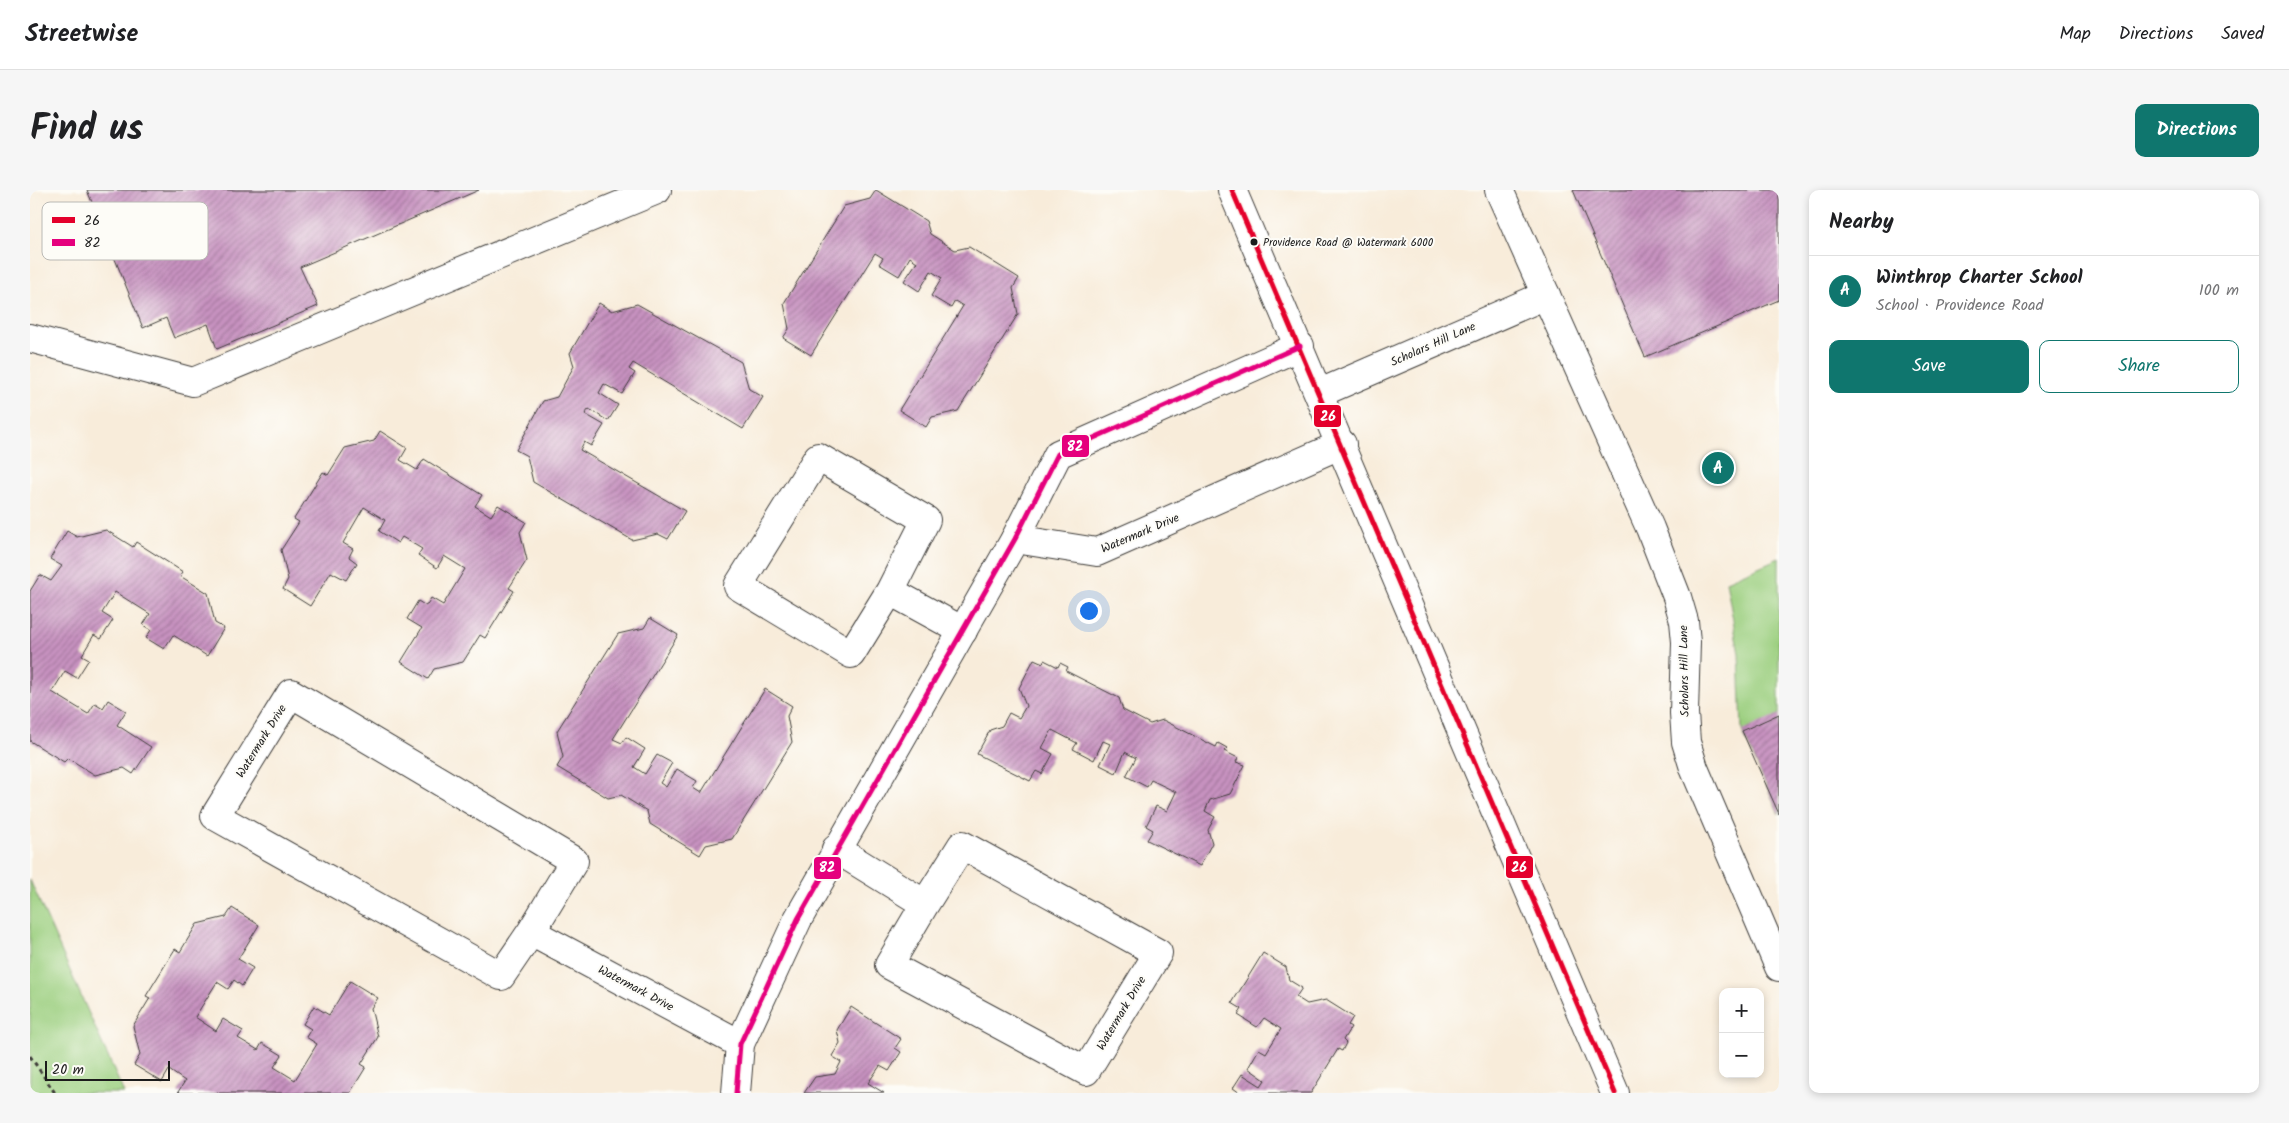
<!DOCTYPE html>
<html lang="en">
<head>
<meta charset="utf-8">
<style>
	:root { --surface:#fff; --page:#f6f6f6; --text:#202124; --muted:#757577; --line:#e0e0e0; --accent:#0f766e }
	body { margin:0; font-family:Kalam,sans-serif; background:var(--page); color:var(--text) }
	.controls { position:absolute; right:15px; bottom:15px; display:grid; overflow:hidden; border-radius:10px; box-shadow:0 2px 8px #0003 }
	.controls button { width:45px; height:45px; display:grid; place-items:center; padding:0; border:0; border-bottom:1px solid var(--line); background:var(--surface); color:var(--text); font:25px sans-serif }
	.scale { position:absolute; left:15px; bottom:12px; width:125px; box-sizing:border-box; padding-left:5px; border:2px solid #1c1c1c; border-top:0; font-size:14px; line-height:18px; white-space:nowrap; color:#1c1c1c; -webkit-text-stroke:4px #fdfcf7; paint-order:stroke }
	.you { position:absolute; left:1058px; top:420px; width:18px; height:18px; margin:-12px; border:4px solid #fff; border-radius:50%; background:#1a73e8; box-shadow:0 0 0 8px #1a73e833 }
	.badge { display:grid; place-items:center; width:32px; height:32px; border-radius:50%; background:var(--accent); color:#fff; font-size:16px; font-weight:700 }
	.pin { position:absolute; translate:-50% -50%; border:2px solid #fff; box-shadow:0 1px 5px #0006 }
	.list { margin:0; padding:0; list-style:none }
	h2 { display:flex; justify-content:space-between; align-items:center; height:65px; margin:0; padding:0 20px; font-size:21px }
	h2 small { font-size:16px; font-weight:400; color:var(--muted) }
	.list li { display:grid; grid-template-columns:32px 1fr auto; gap:15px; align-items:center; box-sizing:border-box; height:70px; padding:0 20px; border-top:1px solid var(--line) }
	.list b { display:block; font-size:19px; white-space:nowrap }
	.list p { margin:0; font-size:16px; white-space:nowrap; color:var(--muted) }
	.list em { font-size:16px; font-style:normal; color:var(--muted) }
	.actions { display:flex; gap:10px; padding:15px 20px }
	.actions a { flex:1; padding:11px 0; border:1px solid var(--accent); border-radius:10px; text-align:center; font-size:18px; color:var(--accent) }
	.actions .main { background:var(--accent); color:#fff }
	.map { position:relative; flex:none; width:1749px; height:903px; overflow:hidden; border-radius:10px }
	header { display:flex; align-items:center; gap:30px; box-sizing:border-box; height:70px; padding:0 25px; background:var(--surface); border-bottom:1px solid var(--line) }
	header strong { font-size:24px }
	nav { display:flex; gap:28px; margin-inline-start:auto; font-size:18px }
	.intro { display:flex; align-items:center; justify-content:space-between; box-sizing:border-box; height:120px; padding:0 30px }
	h1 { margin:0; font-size:35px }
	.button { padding:12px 22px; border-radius:10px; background:var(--accent); color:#fff; font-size:18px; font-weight:700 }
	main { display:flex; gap:30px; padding:0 30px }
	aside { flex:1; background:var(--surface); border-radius:10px; box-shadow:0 2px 8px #0003 }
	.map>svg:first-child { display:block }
	.park { fill:#9bcf7f; stroke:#5c764e }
	.building { fill:url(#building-hatch) }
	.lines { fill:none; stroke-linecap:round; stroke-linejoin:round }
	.minor-casing { stroke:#3d3b38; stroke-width:30 }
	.path { stroke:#3d3b38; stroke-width:3; stroke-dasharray:4 4; stroke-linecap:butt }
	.minor { stroke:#fff; stroke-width:28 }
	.bus-1-casing { stroke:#fdfcf7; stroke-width:9 }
	.bus-2-casing { stroke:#fdfcf7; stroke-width:9 }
	.bus-1 { stroke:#e4002b; stroke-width:5 }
	.bus-2 { stroke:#e5007d; stroke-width:5 }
	.bus-dot { fill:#1c1c1c; stroke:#fdfcf7; stroke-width:2 }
	.labels { text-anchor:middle; stroke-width:4; stroke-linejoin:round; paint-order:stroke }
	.bus-label { font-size:11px; fill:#1c1c1c; stroke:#fdfcf7; text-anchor:start }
	.street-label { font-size:12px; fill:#1c1c1c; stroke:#fdfcf7 }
	.key { fill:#fdfcf7; stroke:#bab9b5; stroke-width:1 }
	.key-label { font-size:14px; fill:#1c1c1c }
	.line-badge { stroke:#fdfcf7; stroke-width:2 }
	.badge-label { font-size:14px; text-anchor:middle; font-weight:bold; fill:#fff }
</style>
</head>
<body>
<header>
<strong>Streetwise</strong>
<nav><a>Map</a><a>Directions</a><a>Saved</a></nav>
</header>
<div class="intro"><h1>Find us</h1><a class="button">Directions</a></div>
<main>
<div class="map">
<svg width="1749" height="903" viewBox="0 0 1749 903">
	<defs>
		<pattern id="building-hatch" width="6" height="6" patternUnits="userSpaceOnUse" patternTransform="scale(1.25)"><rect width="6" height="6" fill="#c792c0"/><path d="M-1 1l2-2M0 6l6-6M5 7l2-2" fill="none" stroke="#a1769b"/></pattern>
	</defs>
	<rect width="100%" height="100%" fill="#fdfcf7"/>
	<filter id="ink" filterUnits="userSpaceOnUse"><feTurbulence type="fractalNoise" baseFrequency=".02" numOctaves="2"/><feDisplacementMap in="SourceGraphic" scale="10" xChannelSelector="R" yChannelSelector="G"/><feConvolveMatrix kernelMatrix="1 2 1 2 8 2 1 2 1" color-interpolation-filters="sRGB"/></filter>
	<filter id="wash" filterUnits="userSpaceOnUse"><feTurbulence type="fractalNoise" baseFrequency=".0096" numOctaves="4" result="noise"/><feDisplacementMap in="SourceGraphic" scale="20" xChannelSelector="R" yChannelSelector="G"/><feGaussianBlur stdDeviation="1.12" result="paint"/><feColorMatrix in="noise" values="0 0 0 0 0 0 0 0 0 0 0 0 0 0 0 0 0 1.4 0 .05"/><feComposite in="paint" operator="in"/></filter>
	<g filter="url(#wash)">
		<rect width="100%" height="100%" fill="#f8ecda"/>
		<g class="park">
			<polygon points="1749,368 1749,624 1712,541 1709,464 1696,391"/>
			<polygon points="0,690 94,903 0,903"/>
		</g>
		<g id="blocks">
			<g class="building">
				<polygon points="57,0 449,0 270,77 288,116 187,159 178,134 144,148 136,128 113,138"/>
				<polygon points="846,0 896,31 900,44 925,60 939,57 989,88 983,98 988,124 928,221 902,227 896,237 869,220 933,116 925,111 921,118 901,106 912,88 901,81 889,101 874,91 887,72 880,67 869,86 849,74 853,68 845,63 781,165 753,148 759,139 754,113 814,16 840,9"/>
				<polygon points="1543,0 1749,0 1749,110 1615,167"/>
				<polygon points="569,113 582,121 607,114 711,172 719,199 733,207 713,239 603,173 599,179 605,183 592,204 574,194 569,203 588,215 578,231 559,219 555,224 574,235 561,256 554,252 550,260 655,321 638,349 628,344 602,350 503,292 497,266 486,260 513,211 527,207 544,176 540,163"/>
				<polygon points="350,241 377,258 370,270 387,280 394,269 452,305 445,316 461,326 468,315 496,332 490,342 497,370 479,398 484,401 455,448 450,445 433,472 404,479 398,489 371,472 392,438 377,429 388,411 396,416 401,408 413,415 435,379 414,366 407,378 388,365 392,359 372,347 368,353 349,341 355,330 334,317 313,353 323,359 319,367 327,373 316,390 301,382 280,416 253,399 258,389 251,360 269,332 264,329 293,282 298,285 315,258 344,251"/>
				<polygon points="76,340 103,357 106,352 153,382 150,386 178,403 185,433 194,438 177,466 143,445 134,459 116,448 121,440 113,435 120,424 85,402 72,423 83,430 71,449 64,445 52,465 59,469 47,488 35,481 22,502 58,524 65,513 73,518 78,510 96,521 87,535 121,557 103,584 94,578 65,585 38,568 34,572 0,551 0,401 10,385 21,391 32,376 20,369 37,341 47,347"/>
				<polygon points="620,428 648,445 583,549 592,553 596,547 615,559 604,577 615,584 627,565 642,573 630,593 636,597 647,579 667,591 663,598 671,603 735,499 762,516 757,526 762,552 702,649 676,655 670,665 620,634 617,621 591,605 578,608 527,577 533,567 527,541 588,444 614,438"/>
				<polygon points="1004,469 1013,473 1014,470 1028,477 1030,473 1038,477 1036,481 1089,508 1093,520 1120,534 1133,530 1186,557 1188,553 1197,558 1194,561 1208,568 1206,572 1215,575 1200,604 1180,610 1175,621 1185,627 1178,640 1182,653 1170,676 1117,650 1123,640 1116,636 1126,616 1137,621 1146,602 1121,590 1117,597 1096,586 1106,568 1095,562 1086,583 1070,575 1080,554 1073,551 1064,570 1043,559 1047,553 1022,540 1012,558 1023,564 1012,584 1006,581 1000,591 947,564 960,540 972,536 979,523 989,528 996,516 989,498"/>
				<polygon points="1749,524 1749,624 1712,541"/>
				<polygon points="202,718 229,735 208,769 223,778 212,796 204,790 198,799 187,792 165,827 186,841 193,829 213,841 208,848 228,860 232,853 252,865 244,877 265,890 287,854 276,847 281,839 273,834 284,816 299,825 320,791 348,808 341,818 348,847 331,874 336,877 320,903 150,903 148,902 155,891 139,880 132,892 104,875 110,865 103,836 120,808 116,806 145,759 150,762 167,734 196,727"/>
				<polygon points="1233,763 1256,777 1259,790 1272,798 1266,807 1277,814 1296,810 1323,827 1318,835 1321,837 1313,850 1316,853 1312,861 1308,859 1281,903 1210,903 1203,898 1212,884 1231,896 1235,890 1218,878 1229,859 1236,863 1251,839 1234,828 1227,837 1208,825 1212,819 1202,813"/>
				<polygon points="821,817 871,849 865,858 871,862 859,881 850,876 838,893 854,903 774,903 785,887 805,884 811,872 802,866 810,853 807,840"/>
			</g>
		</g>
	</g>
	<g filter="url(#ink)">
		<use href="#blocks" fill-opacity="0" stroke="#3d3b38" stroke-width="1"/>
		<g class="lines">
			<defs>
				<g id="minor">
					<polyline points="1202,0 1585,903"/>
					<polyline points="1469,0 1620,338 1647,407 1654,431 1656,452 1654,523 1656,552 1664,578 1749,777"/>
					<polyline points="0,148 163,192 627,0"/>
					<polyline points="1290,203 1516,105"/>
					<polyline points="985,349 1067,362 1312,254"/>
					<polyline points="860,401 821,464 708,396 788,267 896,330 860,401 933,441"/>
					<polyline points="806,659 895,714 859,775 1056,881 1128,763 932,655 895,714"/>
					<polyline points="501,742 471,786 185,626 261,503 544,671 501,742 710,854"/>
					<polyline points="706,903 710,854 768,729 985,349 1028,264 1270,156"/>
				</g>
			</defs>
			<use href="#minor" class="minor-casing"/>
			<polyline class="path" points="0,866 25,903"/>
			<use href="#minor" class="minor"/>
			<defs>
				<polyline id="bus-1" points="1202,0 1585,903"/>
				<polyline id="bus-2" points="706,903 710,854 768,729 985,349 1028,264 1270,156"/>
			</defs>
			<use href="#bus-1" class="bus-1-casing"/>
			<use href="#bus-2" class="bus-2-casing"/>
			<use href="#bus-1" class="bus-1"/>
			<use href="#bus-2" class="bus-2"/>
		</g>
	</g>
	<circle class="bus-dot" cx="1224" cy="52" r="4.5"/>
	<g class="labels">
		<g class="bus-label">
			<text x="1233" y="56">Providence Road @ Watermark 6000</text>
		</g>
		<g class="street-label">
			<text transform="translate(1403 154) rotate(-24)" y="4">Scholars Hill Lane</text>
			<text transform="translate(1110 343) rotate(-23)" y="4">Watermark Drive</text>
			<text transform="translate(1654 481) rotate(-91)" y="4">Scholars Hill Lane</text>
			<text transform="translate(231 551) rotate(-58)" y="4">Watermark Drive</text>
			<text transform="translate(606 798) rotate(28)" y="4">Watermark Drive</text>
			<text transform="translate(1091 823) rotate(-59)" y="4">Watermark Drive</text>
		</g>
	</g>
	<rect x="12" y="12" width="166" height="58" rx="8" class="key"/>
	<rect x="22" y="27" width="23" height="6" fill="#e4002b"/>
	<rect x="22" y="49" width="23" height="7" fill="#e5007d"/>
	<g class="key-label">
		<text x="54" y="35">26</text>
		<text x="54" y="57">82</text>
	</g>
	<g class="line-badge">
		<rect x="1283" y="214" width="29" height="24" rx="5" fill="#e4002b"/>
		<rect x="1031" y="244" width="29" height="24" rx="5" fill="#e5007d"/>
		<rect x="1475" y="665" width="29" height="24" rx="5" fill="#e4002b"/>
		<rect x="783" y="666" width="29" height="24" rx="5" fill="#e5007d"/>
	</g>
	<g class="badge-label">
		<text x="1298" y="231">26</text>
		<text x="1045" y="261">82</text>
		<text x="1489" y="682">26</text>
		<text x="797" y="682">82</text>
	</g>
</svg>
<div class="controls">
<button>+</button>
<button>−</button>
</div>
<div class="scale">20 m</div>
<div class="you"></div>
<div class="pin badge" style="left:1688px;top:278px">A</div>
</div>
<aside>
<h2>Nearby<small></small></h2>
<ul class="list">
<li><span class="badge">A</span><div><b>Winthrop Charter School</b><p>School · Providence Road</p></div><em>100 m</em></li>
</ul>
<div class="actions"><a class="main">Save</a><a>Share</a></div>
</aside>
</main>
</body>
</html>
